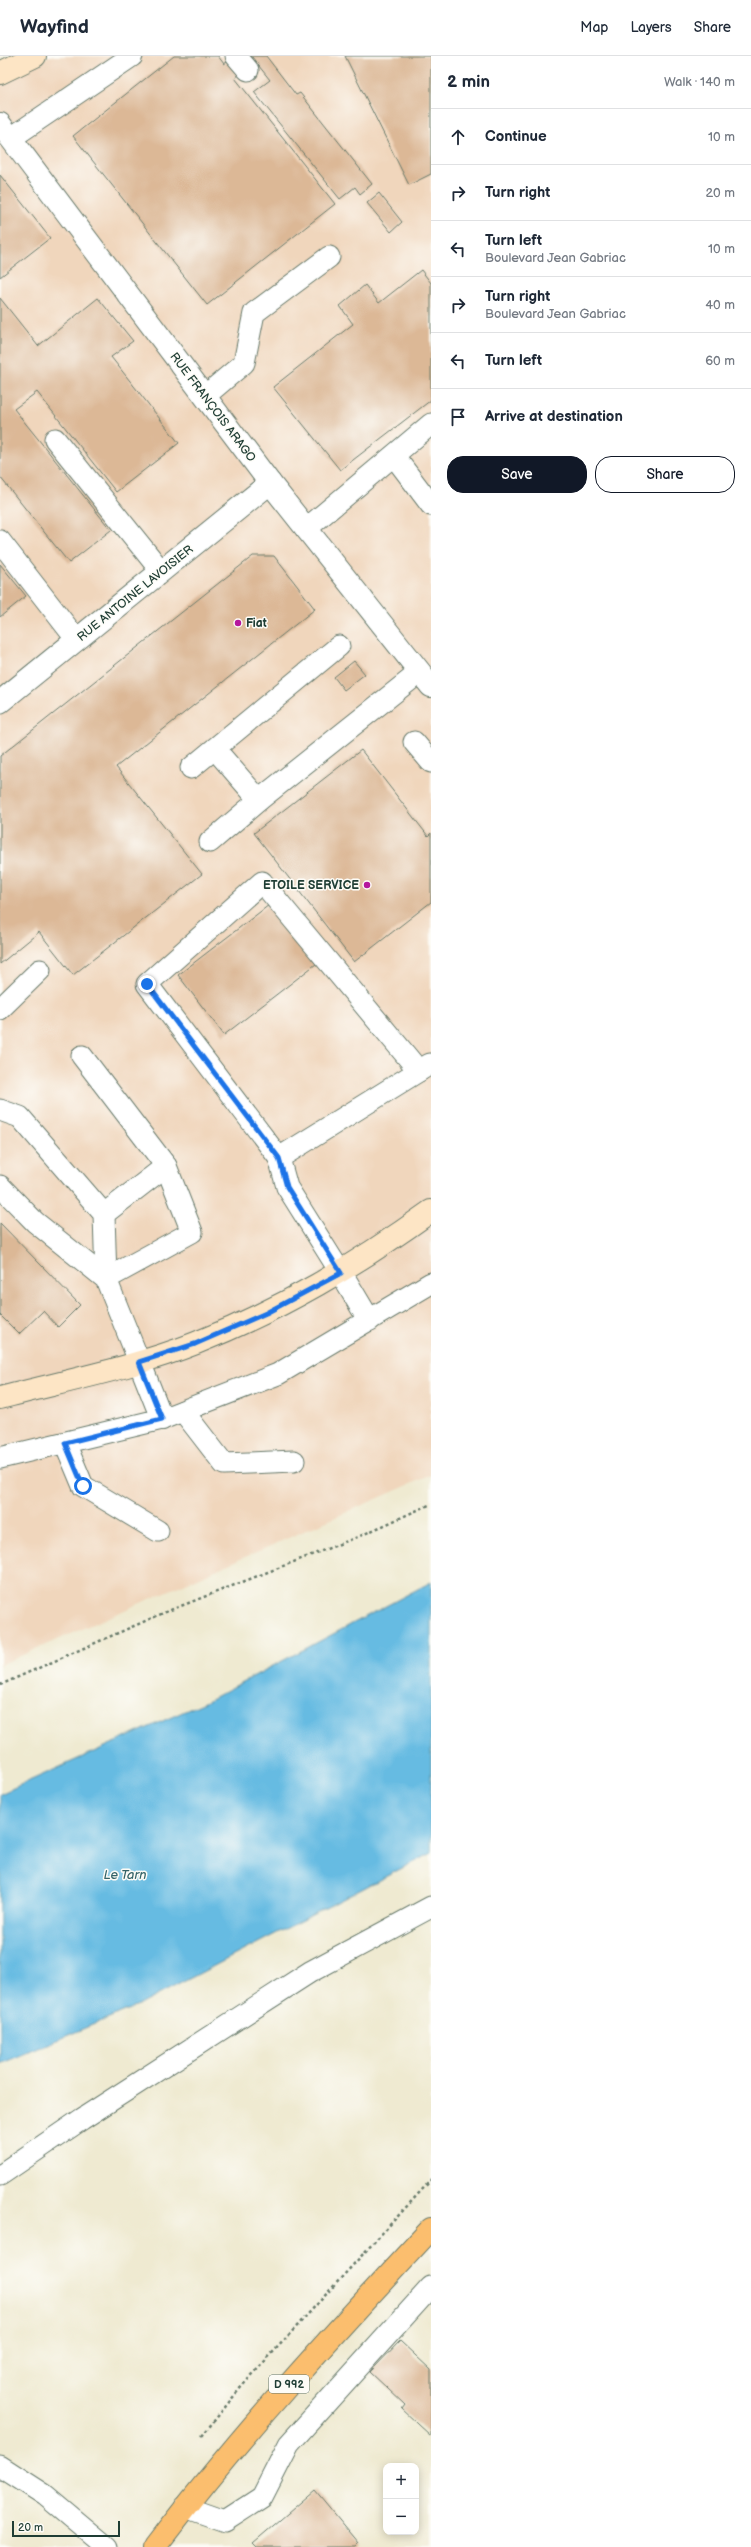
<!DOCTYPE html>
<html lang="en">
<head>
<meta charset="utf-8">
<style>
	:root { --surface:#fff; --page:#f6f6f7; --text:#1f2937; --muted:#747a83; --line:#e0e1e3; --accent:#111827 }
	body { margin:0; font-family:"Balsamiq Sans",sans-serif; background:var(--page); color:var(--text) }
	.controls { position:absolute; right:12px; bottom:12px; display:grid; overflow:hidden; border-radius:8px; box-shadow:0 2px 10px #0003 }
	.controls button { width:36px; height:36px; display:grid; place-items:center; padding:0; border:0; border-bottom:1px solid var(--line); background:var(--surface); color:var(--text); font:20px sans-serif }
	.scale { position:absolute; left:12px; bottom:10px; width:108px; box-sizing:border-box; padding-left:4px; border:2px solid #1f3d34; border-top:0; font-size:11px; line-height:14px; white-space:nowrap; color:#1f3d34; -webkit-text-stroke:3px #fdfcf7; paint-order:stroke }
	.stop { position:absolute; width:12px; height:12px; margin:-9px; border:3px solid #1a73e8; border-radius:50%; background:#fff }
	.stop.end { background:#1a73e8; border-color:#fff; box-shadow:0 1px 4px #0008 }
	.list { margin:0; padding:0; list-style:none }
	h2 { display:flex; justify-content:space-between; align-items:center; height:52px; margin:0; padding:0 16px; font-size:17px }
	h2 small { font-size:13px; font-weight:400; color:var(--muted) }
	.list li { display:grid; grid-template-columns:26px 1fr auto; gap:12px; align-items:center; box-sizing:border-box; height:56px; padding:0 16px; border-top:1px solid var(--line) }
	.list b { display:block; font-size:15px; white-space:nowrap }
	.list p { margin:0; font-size:13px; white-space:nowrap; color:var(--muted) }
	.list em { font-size:13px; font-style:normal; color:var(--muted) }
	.actions { display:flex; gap:8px; padding:12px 16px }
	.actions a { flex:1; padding:9px 0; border:1px solid var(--accent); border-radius:16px; text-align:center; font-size:14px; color:var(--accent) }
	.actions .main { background:var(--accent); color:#fff }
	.icon { flex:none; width:22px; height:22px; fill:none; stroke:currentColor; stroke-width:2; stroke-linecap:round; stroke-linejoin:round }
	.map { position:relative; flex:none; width:431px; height:2491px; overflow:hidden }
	header { display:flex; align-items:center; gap:24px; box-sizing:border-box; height:56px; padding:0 20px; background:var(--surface); border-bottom:1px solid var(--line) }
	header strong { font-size:19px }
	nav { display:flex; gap:22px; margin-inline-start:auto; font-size:14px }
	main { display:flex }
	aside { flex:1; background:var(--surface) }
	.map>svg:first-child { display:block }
	.built { fill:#f0d6bc }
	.water { fill:#66bbe2; stroke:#427c8b }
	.building { fill:#dcb896 }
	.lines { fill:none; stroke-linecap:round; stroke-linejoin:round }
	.lane-casing { stroke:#687a6b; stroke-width:23 }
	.street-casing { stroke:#687a6b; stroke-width:24 }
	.secondary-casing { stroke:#687a6b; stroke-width:24 }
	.primary-casing { stroke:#687a6b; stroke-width:24 }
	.path { stroke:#687a6b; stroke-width:2.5; stroke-dasharray:3 3; stroke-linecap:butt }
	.lane { stroke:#fff; stroke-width:21 }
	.street { stroke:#fff; stroke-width:22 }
	.secondary { stroke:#fde5c5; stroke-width:22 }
	.primary { stroke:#fbbe6e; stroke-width:22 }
	.route { stroke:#1a73e8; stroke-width:5 }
	.poi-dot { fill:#b5179e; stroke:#fdfcf7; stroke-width:1.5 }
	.labels { text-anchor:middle; stroke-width:3; stroke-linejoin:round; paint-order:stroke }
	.shield { fill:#fdfcf7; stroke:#62766e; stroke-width:1 }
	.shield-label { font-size:11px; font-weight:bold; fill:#1f3d34 }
	.street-label { font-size:12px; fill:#1f3d34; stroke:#fdfcf7 }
	.poi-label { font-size:12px; font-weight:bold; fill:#1f3d34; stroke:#fdfcf7; text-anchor:start }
	.water-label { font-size:13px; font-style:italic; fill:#346368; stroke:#fdfcf7 }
</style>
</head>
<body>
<header>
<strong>Wayfind</strong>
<nav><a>Map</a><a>Layers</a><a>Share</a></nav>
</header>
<main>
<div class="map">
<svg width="431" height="2491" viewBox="0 0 431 2491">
	<rect width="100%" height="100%" fill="#fdfcf7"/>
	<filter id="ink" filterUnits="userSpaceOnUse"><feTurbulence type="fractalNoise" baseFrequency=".025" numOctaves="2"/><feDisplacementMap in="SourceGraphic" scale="8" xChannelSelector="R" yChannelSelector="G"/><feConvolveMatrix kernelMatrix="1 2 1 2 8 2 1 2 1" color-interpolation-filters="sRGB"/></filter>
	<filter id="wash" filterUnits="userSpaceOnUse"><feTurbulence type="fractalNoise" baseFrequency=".012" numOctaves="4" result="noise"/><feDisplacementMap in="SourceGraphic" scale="16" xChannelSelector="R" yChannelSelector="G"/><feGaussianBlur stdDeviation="0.9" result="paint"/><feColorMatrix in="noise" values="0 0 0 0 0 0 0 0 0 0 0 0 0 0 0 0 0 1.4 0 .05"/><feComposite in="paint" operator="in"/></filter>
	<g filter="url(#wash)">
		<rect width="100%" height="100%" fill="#efead1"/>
		<polygon class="built" points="49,0 431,0 431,1419 0,1609 0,24"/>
		<polygon class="water" points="431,1526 431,1797 137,1950 0,2008 0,1738 205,1646"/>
		<g id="blocks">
			<g class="building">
				<polygon points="174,0 218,0 224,8 230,4 240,18 235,22 335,148 207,249 73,80"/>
				<polygon points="251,0 266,0 296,39 300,37 372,128 360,138 355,131 340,143 254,36 270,24"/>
				<polygon points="345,0 431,0 431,118 409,129"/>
				<polygon points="0,119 50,182 0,221"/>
				<polygon points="379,137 402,166 391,176 367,147"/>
				<polygon points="421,214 431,227 431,344 340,414 273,331 353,268 340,250 365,229 379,247"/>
				<polygon points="0,242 38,290 98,242 133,285 111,301 179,387 116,436 37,336 14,353 111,474 69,507 0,421"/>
				<polygon points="253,500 274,500 315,553 116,711 202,818 73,919 39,876 0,908 0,700"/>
				<polygon points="0,508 26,540 0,561"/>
				<polygon points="354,605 365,618 344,634 334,621"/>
				<polygon points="361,694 428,780 431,777 431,846 354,906 254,777"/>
				<polygon points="269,849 316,908 224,979 178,919"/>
				<polygon points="0,1167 80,1249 58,1271 43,1255 19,1278 0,1259"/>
				<polygon points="400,2285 431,2314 431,2380 402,2353 405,2349 370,2316"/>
				<polygon points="315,2434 359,2487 355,2491 257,2491 253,2487"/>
			</g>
		</g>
	</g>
	<g filter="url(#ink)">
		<use href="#blocks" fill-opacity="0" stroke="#687a6b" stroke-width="1"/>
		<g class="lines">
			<defs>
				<g id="lane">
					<polyline points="236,0 248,14"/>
					<polyline points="11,82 132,0"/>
					<polyline points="205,340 244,307 254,257 329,201"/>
					<polyline points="55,383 161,515"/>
					<polyline points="394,400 431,449"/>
					<polyline points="306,473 431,368"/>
					<polyline points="0,485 77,584"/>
					<polyline points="414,686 431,706"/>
					<polyline points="215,693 259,744"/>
					<polyline points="191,712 339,590"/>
					<polyline points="210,786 259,744 420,616"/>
					<polyline points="0,953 40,914"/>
					<polyline points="0,1054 20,1061 104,1158 106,1223 192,1176 166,1110 82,1000"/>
					<polyline points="279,1102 147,928 262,826 419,1015"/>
					<polyline points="0,1130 35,1166 106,1223 139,1305"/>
					<polyline points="104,1158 166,1110"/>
					<polyline points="341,1217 287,1131 279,1102 430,1008"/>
					<polyline points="183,1355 224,1408 294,1405"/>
					<polyline points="65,1387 83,1430 158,1475"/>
					<polyline points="0,1402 162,1363 278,1318 431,1227"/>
					<polyline points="0,2119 82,2063 310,1916 431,1851"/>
					<polyline points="0,2410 45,2439 107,2491"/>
					<polyline points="185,2451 225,2465 262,2441 289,2388 431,2231"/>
				</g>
				<g id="street">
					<polyline points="0,68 270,427 431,630"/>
					<polyline points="0,646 270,427"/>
					<polyline points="341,1217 369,1264"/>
					<polyline points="139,1305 162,1363"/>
				</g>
				<g id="secondary">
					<polyline points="0,17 35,0"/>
					<path d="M0,1342C65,1325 133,1312 196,1287C282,1253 356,1209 431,1155"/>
				</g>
				<path id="primary" d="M155,2491C240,2379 335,2276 431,2173"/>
			</defs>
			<use href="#lane" class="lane-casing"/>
			<use href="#street" class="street-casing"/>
			<use href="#secondary" class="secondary-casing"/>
			<use href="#primary" class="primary-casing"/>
			<g class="path">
				<polyline points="0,1629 168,1555 360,1480 431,1448"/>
				<polyline points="202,2380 242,2330 431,2124"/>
			</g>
			<use href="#lane" class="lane"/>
			<use href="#street" class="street"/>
			<use href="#secondary" class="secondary"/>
			<use href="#primary" class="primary"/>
		</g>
	</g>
	<g class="lines" filter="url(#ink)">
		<polyline class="route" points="83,1430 65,1387 162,1363 139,1306 195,1288 266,1257 341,1217 287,1131 279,1102 147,928"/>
	</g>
	<g class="poi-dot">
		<circle cx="238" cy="567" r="4"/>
		<circle cx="367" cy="829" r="4"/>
	</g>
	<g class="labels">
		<rect class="shield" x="269" y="2319" width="40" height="18" rx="3"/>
		<g class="shield-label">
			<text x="289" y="2332">D 992</text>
		</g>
		<g class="street-label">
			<text transform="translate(213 351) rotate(53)" y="4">RUE FRANÇOIS ARAGO</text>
			<text transform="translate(135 537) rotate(-39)" y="4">RUE ANTOINE LAVOISIER</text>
		</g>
		<g class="poi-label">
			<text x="246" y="571">Fiat</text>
			<text x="359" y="833" text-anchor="end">ETOILE SERVICE</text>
		</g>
		<g class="water-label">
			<text x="125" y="1823">Le Tarn</text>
		</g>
	</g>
</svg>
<div class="controls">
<button>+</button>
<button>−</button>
</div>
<div class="scale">20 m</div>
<div class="stop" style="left:83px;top:1430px"></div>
<div class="stop end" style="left:147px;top:928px"></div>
</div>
<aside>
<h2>2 min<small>Walk · 140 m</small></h2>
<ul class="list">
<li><svg class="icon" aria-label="ahead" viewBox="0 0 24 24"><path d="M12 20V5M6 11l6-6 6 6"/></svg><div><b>Continue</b></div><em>10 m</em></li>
<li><svg class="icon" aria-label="right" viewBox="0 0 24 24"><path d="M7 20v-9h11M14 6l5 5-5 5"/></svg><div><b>Turn right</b></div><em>20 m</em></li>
<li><svg class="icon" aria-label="left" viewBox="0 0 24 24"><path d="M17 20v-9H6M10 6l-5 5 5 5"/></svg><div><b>Turn left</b><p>Boulevard Jean Gabriac</p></div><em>10 m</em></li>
<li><svg class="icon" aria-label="right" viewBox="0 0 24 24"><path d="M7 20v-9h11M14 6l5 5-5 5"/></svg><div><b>Turn right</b><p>Boulevard Jean Gabriac</p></div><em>40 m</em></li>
<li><svg class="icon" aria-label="left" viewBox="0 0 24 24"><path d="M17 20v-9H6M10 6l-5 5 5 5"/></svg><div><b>Turn left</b></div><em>60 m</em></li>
<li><svg class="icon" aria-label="arrive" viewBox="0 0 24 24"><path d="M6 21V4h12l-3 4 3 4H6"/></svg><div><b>Arrive at destination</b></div></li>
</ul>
<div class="actions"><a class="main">Save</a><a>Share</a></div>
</aside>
</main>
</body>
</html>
